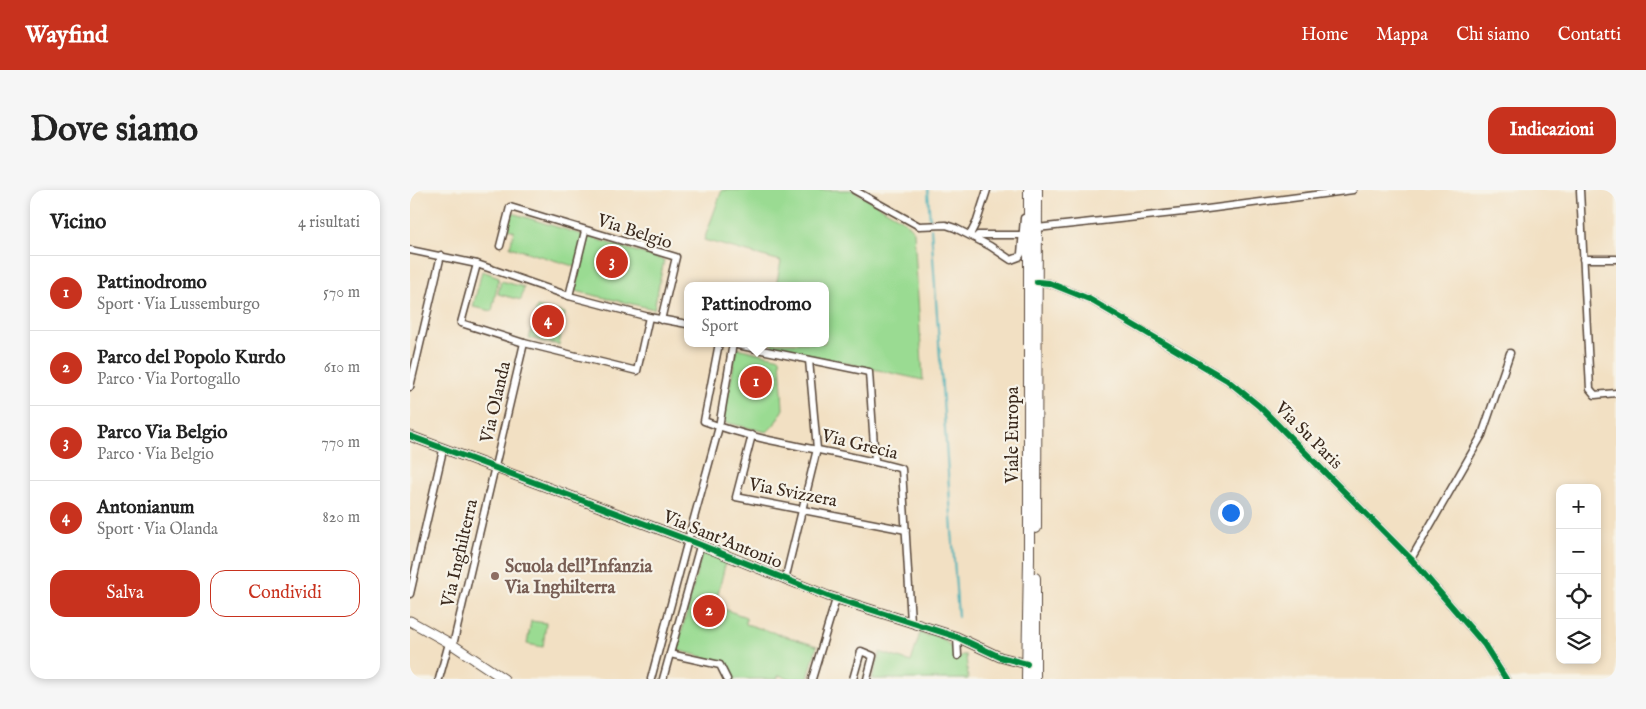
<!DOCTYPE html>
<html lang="it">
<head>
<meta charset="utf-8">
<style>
	:root { --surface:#fff; --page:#f6f6f6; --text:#222; --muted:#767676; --line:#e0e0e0; --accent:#c8321e }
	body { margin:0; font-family:"IM FELL English",serif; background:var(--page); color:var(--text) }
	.controls { position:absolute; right:15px; bottom:15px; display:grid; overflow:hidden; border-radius:10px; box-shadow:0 2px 8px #0003 }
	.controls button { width:45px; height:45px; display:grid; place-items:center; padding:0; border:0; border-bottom:1px solid var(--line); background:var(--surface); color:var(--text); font:25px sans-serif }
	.you { position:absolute; left:820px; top:322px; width:18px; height:18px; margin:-12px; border:4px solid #fff; border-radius:50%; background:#1a73e8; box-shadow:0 0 0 8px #1a73e833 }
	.badge { display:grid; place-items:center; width:32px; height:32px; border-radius:50%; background:var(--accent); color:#fff; font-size:16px; font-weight:700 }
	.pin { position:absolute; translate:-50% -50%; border:2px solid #fff; box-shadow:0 1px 5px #0006 }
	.popup { position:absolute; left:274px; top:92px; width:145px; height:65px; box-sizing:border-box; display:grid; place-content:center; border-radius:10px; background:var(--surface); filter:drop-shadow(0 1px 4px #0005); font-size:16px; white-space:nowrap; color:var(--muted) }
	.popup b { font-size:19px; color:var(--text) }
	.popup::after { content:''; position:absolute; left:50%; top:100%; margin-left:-10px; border:10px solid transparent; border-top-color:var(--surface) }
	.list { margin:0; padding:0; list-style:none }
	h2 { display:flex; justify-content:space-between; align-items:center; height:65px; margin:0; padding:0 20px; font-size:21px }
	h2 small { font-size:16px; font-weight:400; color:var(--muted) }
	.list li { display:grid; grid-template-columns:32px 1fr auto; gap:15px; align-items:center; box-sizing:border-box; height:75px; padding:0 20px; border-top:1px solid var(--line) }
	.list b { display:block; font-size:19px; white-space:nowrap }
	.list p { margin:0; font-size:16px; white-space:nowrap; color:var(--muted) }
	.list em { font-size:16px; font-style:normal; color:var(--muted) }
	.actions { display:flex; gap:10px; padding:15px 20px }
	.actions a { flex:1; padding:11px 0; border:1px solid var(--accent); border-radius:15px; text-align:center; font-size:18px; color:var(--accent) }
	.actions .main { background:var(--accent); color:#fff }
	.icon { flex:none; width:28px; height:28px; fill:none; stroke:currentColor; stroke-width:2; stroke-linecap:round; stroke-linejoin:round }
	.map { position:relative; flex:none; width:1206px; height:489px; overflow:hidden; border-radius:15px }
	header { display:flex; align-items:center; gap:30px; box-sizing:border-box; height:70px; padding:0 25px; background:var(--accent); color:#fff }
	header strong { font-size:24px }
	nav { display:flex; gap:28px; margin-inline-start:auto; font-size:18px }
	.intro { display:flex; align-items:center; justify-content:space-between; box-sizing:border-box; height:120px; padding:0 30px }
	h1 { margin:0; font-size:35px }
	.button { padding:12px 22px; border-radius:15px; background:var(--accent); color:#fff; font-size:18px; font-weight:700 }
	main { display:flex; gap:30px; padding:0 30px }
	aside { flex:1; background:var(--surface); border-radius:15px; box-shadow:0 2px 8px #0003 }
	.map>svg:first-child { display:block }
	.green { fill:#9adb92; stroke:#6a8258 }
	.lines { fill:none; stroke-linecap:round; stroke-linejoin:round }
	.stream { stroke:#3eaeb7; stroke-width:2 }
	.street-casing { stroke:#564537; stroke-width:9 }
	.secondary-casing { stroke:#564537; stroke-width:11 }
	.primary-casing { stroke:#564537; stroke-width:12 }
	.street { stroke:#fff; stroke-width:6 }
	.secondary { stroke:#fff; stroke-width:9 }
	.primary { stroke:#fff; stroke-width:10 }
	.cycleway-casing { stroke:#f7f3e8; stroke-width:9 }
	.cycleway { stroke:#00873e; stroke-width:6 }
	.education-dot { fill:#8d6e63; stroke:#f7f3e8; stroke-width:2 }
	.labels { text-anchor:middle; stroke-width:4.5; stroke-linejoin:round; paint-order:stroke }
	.street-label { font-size:18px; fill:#3b2a1e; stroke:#f7f3e8 }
	.education-label { font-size:18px; font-weight:bold; fill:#785e54; stroke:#f7f3e8; text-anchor:start }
</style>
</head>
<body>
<header>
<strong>Wayfind</strong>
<nav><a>Home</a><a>Mappa</a><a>Chi siamo</a><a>Contatti</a></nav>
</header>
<div class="intro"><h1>Dove siamo</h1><a class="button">Indicazioni</a></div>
<main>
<aside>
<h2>Vicino<small>4 risultati</small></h2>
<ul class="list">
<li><span class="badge">1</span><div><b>Pattinodromo</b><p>Sport · Via Lussemburgo</p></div><em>570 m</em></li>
<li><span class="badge">2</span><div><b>Parco del Popolo Kurdo</b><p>Parco · Via Portogallo</p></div><em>610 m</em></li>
<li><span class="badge">3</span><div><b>Parco Via Belgio</b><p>Parco · Via Belgio</p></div><em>770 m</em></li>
<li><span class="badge">4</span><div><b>Antonianum</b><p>Sport · Via Olanda</p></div><em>820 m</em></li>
</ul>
<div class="actions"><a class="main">Salva</a><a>Condividi</a></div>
</aside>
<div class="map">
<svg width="1206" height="489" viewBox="0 0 1206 489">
	<rect width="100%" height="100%" fill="#f7f3e8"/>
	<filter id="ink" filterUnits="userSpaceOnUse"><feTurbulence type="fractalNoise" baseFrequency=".02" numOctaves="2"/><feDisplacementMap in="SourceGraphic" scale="10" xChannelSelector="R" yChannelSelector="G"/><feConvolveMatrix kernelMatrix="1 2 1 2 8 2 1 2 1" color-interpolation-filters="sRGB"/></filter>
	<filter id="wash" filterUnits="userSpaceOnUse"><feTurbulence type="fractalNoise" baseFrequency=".0096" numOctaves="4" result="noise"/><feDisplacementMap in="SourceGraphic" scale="20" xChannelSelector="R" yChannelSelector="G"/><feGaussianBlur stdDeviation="1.12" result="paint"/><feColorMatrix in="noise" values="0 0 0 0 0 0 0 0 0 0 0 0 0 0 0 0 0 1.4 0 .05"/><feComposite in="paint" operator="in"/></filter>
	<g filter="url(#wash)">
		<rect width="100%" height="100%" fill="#f2e0c3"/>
		<g class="green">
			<polygon points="312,0 442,0 496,32 504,41 513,190 364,157 361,153 415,153 415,96 366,96 371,71 294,50"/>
			<polygon points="102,23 254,70 244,119 165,101 170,78 100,57 104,41 98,39"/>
			<polygon points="72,81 89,87 82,121 63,117"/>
			<polygon points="91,91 114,97 111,110 88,104"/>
			<polygon points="127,117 155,123 149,155 119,148"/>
			<polygon points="327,158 370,168 373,219 364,235 357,242 313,232"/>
			<polygon points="292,362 316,371 305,416 336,427 336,434 407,456 398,489 379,489 369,485 367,489 322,489 312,472 267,460"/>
			<polygon points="121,431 136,433 133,457 117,454"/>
			<path d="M510,443L518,446V443C530,447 541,452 544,464L550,467L552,465H556L558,489H462L470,462L501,472Z"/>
		</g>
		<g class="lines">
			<g class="stream">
				<polyline points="518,0 520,33"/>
				<polyline points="521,38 548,427"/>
			</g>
		</g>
	</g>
	<g filter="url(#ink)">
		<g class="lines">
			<defs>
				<g id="street">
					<polyline points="444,0 509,36 536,35 545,38 580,56 601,70 609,67 611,64 614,28 619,26"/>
					<polyline points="1170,0 1180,199 1185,205 1206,203"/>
					<polyline points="627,38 782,21 943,0"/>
					<polyline points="560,45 567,31 577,0"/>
					<polyline points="566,48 568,45 612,45"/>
					<polyline points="90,56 100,17 266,67 251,130"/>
					<polyline points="0,60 67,74 159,106 239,127 277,134"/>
					<polyline points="1173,69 1206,69"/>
					<polyline points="67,74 51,133 114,153 227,181 239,127"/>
					<polyline points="627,92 639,93 679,109 817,190 849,216 1001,369 1074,454 1096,489"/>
					<polyline points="159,106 175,41"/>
					<path d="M309,153L294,231C357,255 427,260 492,279L501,432"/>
					<polyline points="322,154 459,182 465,271"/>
					<polyline points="0,197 31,65"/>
					<polyline points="342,245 326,307 496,340"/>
					<polyline points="1001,369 1072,245 1100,163"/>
					<polyline points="375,390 407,259 399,170"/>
					<polyline points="0,404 33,260"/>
					<polyline points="547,447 548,466"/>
					<polyline points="43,455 114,153"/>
					<polyline points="260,464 310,475 317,489"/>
					<polyline points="29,489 39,453"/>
					<polyline points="241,489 278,350 309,237 323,153"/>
					<polyline points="253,489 290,356"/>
					<polyline points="402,489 426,409"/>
					<polyline points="443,489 451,461 463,466 457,489"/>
				</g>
				<g id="secondary">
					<polyline points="0,246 278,350 418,406 547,447 590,467 617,474"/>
					<polyline points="0,431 43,455 94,489"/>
				</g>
				<g id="primary">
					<polyline points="626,338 627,0"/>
					<polyline points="617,489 619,369 619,0"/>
					<polyline points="625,489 625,388"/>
				</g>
			</defs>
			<use href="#street" class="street-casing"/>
			<use href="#secondary" class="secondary-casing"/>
			<use href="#primary" class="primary-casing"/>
			<use href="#street" class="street"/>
			<use href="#secondary" class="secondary"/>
			<use href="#primary" class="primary"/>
			<defs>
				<g id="cycleway">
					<polyline points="627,92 639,93 679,109 817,190 849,216 1001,369 1074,454 1096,489"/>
					<polyline points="0,246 278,350 418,406 547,447 590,467 617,474"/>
				</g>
			</defs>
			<use href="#cycleway" class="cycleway-casing"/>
			<use href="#cycleway" class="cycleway"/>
		</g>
	</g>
	<circle class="education-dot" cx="85" cy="386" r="5"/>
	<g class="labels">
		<g class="street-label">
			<text transform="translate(225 41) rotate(18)" y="6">Via Belgio</text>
			<text transform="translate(85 212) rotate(-77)" y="6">Via Olanda</text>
			<text transform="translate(602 245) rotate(-90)" y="6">Viale Europa</text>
			<text transform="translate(899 245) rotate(45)" y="6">Via Su Paris</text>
			<text transform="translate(450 254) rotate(14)" y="6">Via Grecia</text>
			<text transform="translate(383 302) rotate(11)" y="6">Via Svizzera</text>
			<text transform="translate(313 349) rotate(22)" y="6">Via Sant'Antonio</text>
			<text transform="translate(49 363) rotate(-77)" y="6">Via Inghilterra</text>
		</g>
		<g class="education-label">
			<text x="95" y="382">Scuola dell'Infanzia<tspan x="95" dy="21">Via Inghilterra</tspan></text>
		</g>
	</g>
</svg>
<div class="controls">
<button>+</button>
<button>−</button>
<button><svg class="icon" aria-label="locate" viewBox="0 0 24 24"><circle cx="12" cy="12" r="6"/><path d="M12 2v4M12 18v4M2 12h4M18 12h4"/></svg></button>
<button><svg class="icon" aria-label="layers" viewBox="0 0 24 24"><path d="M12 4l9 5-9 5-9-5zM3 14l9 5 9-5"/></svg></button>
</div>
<div class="you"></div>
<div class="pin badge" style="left:346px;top:192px">1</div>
<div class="popup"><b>Pattinodromo</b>Sport</div>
<div class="pin badge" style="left:299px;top:421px">2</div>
<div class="pin badge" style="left:202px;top:72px">3</div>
<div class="pin badge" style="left:138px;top:131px">4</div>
</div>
</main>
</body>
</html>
